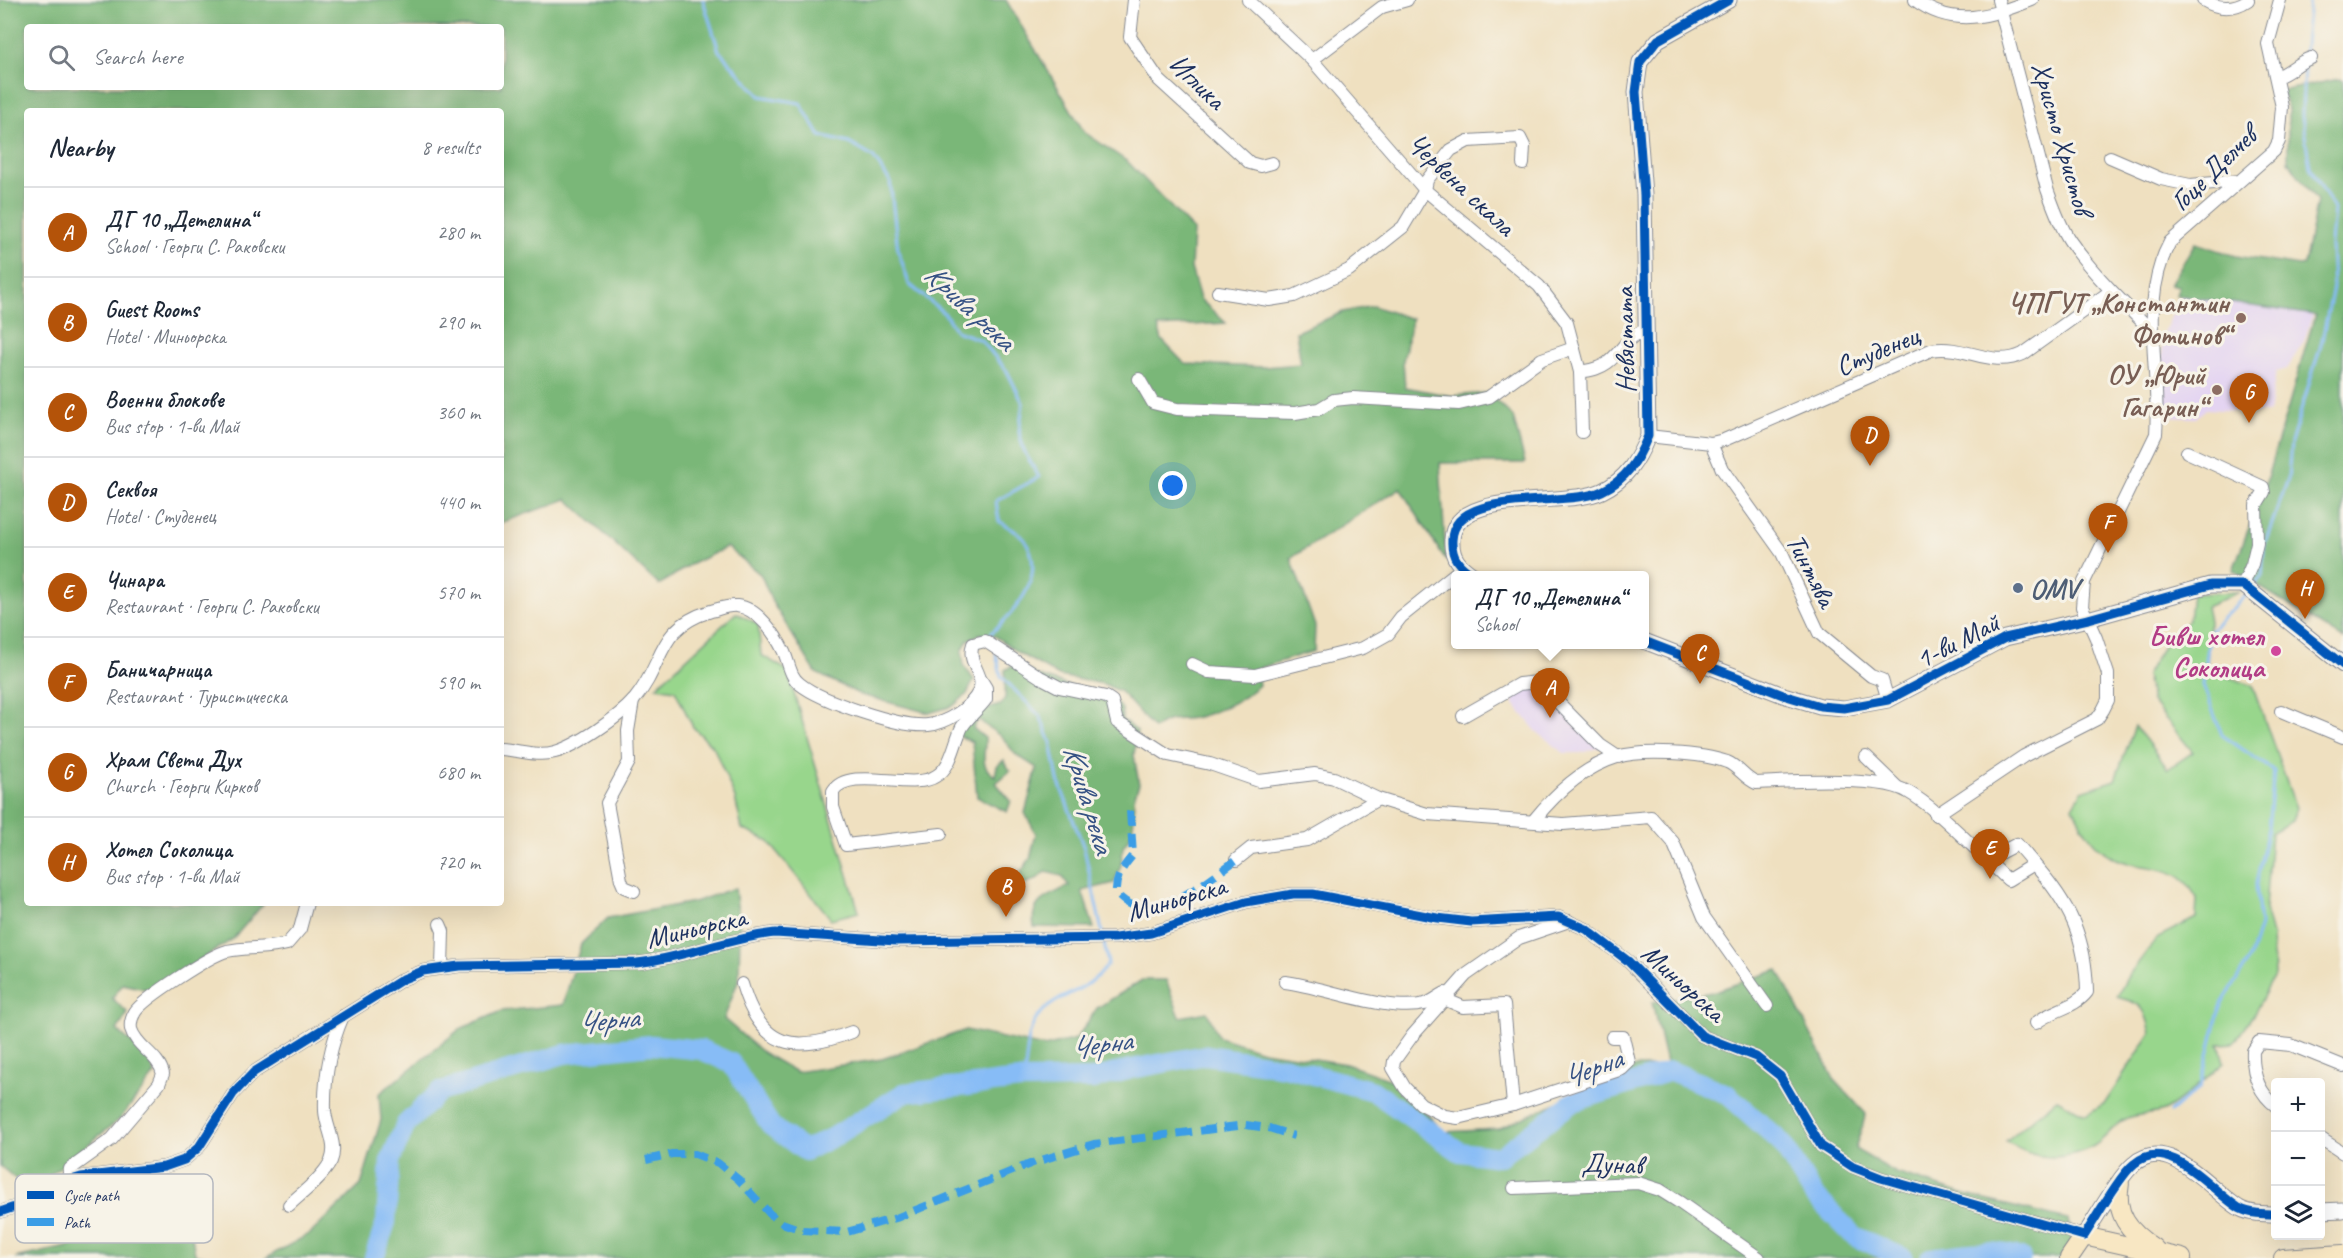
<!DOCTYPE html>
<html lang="en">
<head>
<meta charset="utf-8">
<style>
	:root { --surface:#fff; --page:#f2f2f3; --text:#1f2937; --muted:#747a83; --line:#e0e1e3; --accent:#b45309 }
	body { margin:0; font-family:Caveat,sans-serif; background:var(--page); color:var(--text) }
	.controls { position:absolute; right:18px; bottom:18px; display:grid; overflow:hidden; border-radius:6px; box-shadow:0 6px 24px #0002 }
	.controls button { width:54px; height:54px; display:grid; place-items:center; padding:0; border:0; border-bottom:2px solid var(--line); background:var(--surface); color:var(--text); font:30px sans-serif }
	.you { position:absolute; left:1173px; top:486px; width:21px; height:21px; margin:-15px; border:4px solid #fff; border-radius:50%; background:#1a73e8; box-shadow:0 0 0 9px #1a73e833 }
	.badge { display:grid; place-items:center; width:39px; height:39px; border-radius:50%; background:var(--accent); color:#fff; font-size:20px; font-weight:700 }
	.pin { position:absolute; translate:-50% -50px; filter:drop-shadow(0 2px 3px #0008) }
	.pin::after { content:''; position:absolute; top:32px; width:21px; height:18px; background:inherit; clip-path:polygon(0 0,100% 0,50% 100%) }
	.popup { position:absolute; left:1451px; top:571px; width:198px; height:78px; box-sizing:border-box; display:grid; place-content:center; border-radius:6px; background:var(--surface); filter:drop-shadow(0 2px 4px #0005); font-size:20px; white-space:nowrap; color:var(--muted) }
	.popup b { font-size:22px; color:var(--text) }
	.popup::after { content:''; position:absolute; left:50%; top:100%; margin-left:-12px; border:12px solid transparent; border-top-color:var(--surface) }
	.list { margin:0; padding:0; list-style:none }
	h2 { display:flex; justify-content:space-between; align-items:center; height:78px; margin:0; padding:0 24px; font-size:26px }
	h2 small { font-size:20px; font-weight:400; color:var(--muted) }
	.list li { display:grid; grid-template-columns:39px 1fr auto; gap:18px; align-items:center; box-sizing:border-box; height:90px; padding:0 24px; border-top:2px solid var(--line) }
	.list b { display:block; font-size:22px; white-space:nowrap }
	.list p { margin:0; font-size:20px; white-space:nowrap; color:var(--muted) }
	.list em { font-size:20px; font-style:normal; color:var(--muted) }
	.icon { flex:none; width:33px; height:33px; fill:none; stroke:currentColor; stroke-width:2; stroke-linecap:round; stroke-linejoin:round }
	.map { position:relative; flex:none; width:2343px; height:1258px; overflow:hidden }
	.search { position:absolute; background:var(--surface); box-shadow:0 6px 24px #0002; left:24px; top:24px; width:480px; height:66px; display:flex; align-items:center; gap:15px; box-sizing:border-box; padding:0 21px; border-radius:6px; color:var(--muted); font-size:22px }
	.panel { position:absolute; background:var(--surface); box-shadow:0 6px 24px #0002; left:24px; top:108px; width:480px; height:798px; border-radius:6px }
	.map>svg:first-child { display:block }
	.built { fill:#e3d3f2 }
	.green { fill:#98d68c; stroke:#5a8275; stroke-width:1.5 }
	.forest { fill:#7ab778; stroke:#4a736b; stroke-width:1.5; fill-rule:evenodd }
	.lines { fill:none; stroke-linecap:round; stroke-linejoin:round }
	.stream { stroke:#87bcf6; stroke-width:3 }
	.river { stroke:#87bcf6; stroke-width:20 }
	.minor-casing { stroke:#85888f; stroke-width:14 }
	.tertiary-casing { stroke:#85888f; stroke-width:17 }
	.secondary-casing { stroke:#85888f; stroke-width:20 }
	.minor { stroke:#fff; stroke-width:12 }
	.tertiary { stroke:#fff; stroke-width:15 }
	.secondary { stroke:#f8e7c3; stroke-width:18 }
	.quiet { stroke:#3b9de6; stroke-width:8; stroke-dasharray:15 8; stroke-linecap:butt }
	.cycleway-casing { stroke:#f7f3e8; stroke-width:13 }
	.cycleway { stroke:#0057b8; stroke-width:9 }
	.education-dot { fill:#8d6e63; stroke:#f7f3e8; stroke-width:2 }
	.service-dot { fill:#5c6f8a; stroke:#f7f3e8; stroke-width:2 }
	.hotel-dot { fill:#d1479c; stroke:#f7f3e8; stroke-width:2 }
	.labels { text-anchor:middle; stroke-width:6; stroke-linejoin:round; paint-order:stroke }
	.street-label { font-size:28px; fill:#1b2f5e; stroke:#f7f3e8 }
	.education-label { font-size:28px; font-weight:bold; fill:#785e54; stroke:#f7f3e8; text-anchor:end }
	.service-label { font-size:28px; font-weight:bold; fill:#4e5e75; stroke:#f7f3e8; text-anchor:start }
	.hotel-label { font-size:28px; font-weight:bold; fill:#b23c85; stroke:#f7f3e8; text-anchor:end }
	.water-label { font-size:30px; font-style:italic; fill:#365284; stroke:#f7f3e8 }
	.key { fill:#f7f3e8; stroke:#b5b8bf; stroke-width:1.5 }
	.key-label { font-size:16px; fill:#1b2f5e }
</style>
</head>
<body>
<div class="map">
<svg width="2343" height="1258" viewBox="0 0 2343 1258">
	<rect width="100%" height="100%" fill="#f7f3e8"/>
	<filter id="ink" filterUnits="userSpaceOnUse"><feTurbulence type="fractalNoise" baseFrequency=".0167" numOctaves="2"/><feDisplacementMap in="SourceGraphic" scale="12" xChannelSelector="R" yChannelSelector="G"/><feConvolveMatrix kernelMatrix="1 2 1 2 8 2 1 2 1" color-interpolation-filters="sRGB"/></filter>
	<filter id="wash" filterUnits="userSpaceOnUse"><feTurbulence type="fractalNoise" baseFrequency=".008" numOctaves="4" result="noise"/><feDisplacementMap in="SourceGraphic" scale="24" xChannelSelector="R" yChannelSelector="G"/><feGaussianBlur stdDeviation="1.35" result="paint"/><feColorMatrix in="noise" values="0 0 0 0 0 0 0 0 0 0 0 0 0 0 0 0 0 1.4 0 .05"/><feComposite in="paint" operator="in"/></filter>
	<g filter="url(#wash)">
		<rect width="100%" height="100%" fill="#efe0c0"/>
		<g class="built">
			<polygon points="2180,297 2317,302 2304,341 2287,369 2276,372 2269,413 2206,409 2196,418 2159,417 2163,335"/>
			<polygon points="1540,684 1604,746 1581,753 1564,753 1536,731 1514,704 1513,695"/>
		</g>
		<g class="green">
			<path d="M2239,592L2206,607L2209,621L2207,670L2252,685L2296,808L2292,821L2271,833L2265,909L2272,935L2274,976L2255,1012L2234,1043L2219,1044L2224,1062C2209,1075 2179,1104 2163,1111C2151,1116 2134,1113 2123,1120C2112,1127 2104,1141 2092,1147C2062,1162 2032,1160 2006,1141L2057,1099L2086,1115L2105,1103L2151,1033C2145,1006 2142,1004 2117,997L2128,976L2158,937L2196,918L2197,898C2193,892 2189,884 2183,880C2174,871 2156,868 2143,866C2104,861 2088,841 2073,807L2082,791L2115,780L2135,726L2168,769L2193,752L2152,702L2146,675L2165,643L2189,620L2192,594Z"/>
			<polygon points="736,613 758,624 761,655 787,670 859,912 831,919 768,841 742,829 735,798 714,748 693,727 675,690 656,687"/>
		</g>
		<g class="forest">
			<path d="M0,0H1006L1084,132L1128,162L1193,230L1191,268L1200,299L1226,323L1158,327L1162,340L1185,364L1264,367L1301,364L1296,332L1343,312L1373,306L1412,319L1403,361L1405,387L1451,396L1488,393L1513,417L1525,463H1440L1446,561L1400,488L1291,558L1315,626L1314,651L1256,669L1259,685C1246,699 1213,714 1193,718C1174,721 1170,716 1154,729L1121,692L1104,684L1059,676L1017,652L995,636L980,634L968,640L962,651L964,666L974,680L967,694L953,706L929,713L861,695L816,673L772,602L761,575L727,547L688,566L659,585L567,499L501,523V111H27V903H264L233,939L153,991L123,984L112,998L128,1013L117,1030L148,1057L155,1074L120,1119L30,1191L0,1166ZM27,27H501V87H27Z"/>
			<polygon points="2339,79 2343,80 2343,639 2233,570 2265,485 2315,315 2176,295 2179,286 2170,284 2195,243 2236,256 2299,266 2304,265 2317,201 2288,161 2288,109 2281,91"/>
			<path d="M1017,663L1036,675L1114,701L1122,709V720L1137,731L1134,755L1139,784L1134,798V817L1132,833L1123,847L1121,865L1114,883L1082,891L1094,928L1034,927C1029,899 1050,896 1069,886L1062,876L1046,872L1035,880L1018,886L1020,873L1030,859L1036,834L1025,813L1037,768L1015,754L1003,738L978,720L973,728L985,738C986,754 978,766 995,776L997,766L1004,760L1010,771L996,783L1011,801L1007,812L977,797L972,742L956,734V718L1000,705L1005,698V670Z"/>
			<polygon points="735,888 740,929 739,978 724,1019 763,1053 796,1072 882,1059 966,1030 1044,1047 1076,1039 1097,1008 1142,980 1166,980 1180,1017 1207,1012 1219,1037 1263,1051 1346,1064 1397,1082 1444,1132 1498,1129 1636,1067 1667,1067 1652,1002 1712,992 1778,970 1834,1079 1866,1114 1855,1149 1896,1173 1969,1196 2068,1220 2078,1258 266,1258 311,1233 361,1185 381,1120 379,1094 460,1029 502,1011 563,1005 581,944 608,918 694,902"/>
			<polygon points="142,1216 190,1225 195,1254 214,1258 15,1258 67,1247"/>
		</g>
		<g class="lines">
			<g class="stream">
				<path d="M703,0L719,51L760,96L800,103L820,136L849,143L873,157L890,181L898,250L909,284L945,314L956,331L981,340L1007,371L1023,403L1019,432L1024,451L1039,477L996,501L999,521C1006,526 1021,533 1025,540C1048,577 1015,612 989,635L991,639"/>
				<polyline points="2304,58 2309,0"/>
				<polyline points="2253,587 2262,576 2264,546 2288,479 2291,443 2321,345 2333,287 2331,244 2334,209 2310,167 2302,116 2304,64"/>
				<polyline points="996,654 1001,676 1040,716 1051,742 1058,780 1084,848 1103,936"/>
				<path d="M1020,1080C1032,1064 1020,1033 1043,1011C1065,991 1088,992 1108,964L1104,943"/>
				<polyline points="2170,1112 2200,1087 2220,1007 2249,960 2260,925 2256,884 2268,828 2274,771 2222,735 2203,685 2210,631 2247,594"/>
			</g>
			<g class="river">
				<polyline points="374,1258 386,1222 390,1161 406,1124 439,1092 564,1054 651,1045 702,1050 731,1063 771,1126 805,1151 837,1135 904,1093 1020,1080 1093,1079 1131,1069 1206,1055 1285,1067 1373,1091 1460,1152 1499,1157 1573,1102 1671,1071 1727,1094 1781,1142 1813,1194 1854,1236 1904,1258"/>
				<path d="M1930,1258C1960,1254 1992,1247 2021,1258"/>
			</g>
		</g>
	</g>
	<g filter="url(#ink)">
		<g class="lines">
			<defs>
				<g id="minor">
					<polyline points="1134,0 1130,37 1159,80 1250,163 1261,166 1272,163"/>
					<polyline points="1248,0 1312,60 1425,190 1539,286 1567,323 1580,372 1582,432"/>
					<path d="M1915,0C1954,29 1991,16 2032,0"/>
					<path d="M1998,0L2047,189C2053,206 2060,226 2070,241C2093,274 2123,303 2152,331"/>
					<path d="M2203,0C2218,9 2233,10 2248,0"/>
					<polyline points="1312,60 1382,7 1407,0"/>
					<path d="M2276,77C2290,73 2297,62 2311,58"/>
					<polyline points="2110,157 2161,179 2190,185 2239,181"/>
					<polyline points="1218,292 1269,300 1294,296 1349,270 1403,227 1425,190 1427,180 1451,150 1468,141 1520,138 1524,146 1523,164"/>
					<path d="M1580,372C1590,370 1599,369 1607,363C1622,352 1628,334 1647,330"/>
					<polyline points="1139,379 1153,403 1177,409 1295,413 1319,409 1334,400 1353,398 1459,404 1489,397 1542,359 1574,348"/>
					<path d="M1648,436L1711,443L1724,440L1931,350C1966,344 1991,369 2023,354L2111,291"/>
					<polyline points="1711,443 1722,469 1782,553 1819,633 1871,676 1882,680 1888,700"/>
					<polyline points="2187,452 2263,487 2264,492 2256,505 2257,543 2252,564 2243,585"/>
					<polyline points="1192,664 1209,672 1255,675 1363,648 1388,634 1401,617 1462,568"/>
					<polyline points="633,701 628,731 629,762 607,803 621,880 624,887 634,891"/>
					<polyline points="2281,711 2343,737"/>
					<polyline points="1463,716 1519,684 1538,682 1600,745 1618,757"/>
					<path d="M501,749C519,750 537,757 555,752C577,746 619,717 634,700C666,662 655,628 711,611C719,609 728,605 737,606C758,608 776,635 784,652C789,663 790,677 800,684C821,701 901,728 928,725C947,723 971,708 979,691C986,674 966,664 973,644L985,641L1040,677L1059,687L1106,697L1112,701L1117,722L1168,755L1210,764L1259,781L1315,774L1334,778L1378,799L1427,814L1563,824L1651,817L1673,842L1704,917L1767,1006"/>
					<polyline points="1866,757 1896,786"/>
					<path d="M1936,815L2024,756L2097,719L2103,710L2108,700V674L2096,638L2082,607L2084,582L2156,434C2161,370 2138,301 2170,242L2274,151L2279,141L2282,107L2268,44L2280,0"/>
					<path d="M1534,820C1555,794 1584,767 1617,757C1642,749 1702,753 1727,762C1739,767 1744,778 1756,783C1789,781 1882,776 1908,792C1936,808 1964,839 1989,861"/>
					<path d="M941,834L846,845L833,807V791C850,765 913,792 936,776C952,767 954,743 962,727C969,716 979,709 986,699V688L981,680"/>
					<polygon points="2017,844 2034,864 2008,880 1991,864 1990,858"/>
					<polyline points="1236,860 1251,848 1307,840 1378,799"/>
					<path d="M2034,864C2070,904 2086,938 2087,992C2075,1008 2051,1010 2036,1023"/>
					<polyline points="1569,921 1519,938 1466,975 1412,1036 1394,1061 1393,1068 1405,1088 1421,1104 1445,1116 1458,1118 1513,1105 1622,1069 1629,1062 1623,1037 1612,1037"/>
					<polyline points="440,924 443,931 442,967"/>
					<path d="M1285,982C1325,987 1387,1013 1425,1004C1432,1002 1439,996 1445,993"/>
					<path d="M742,984C761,1050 795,1053 852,1032"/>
					<polyline points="1444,999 1463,1007 1504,1005 1513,1105"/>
					<path d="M2276,1106C2258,1092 2252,1073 2253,1051L2259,1042L2291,1045L2343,1066"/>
					<polyline points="2320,1138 2343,1153"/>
					<path d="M67,1182L70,1169L112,1139L159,1084L163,1074C159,1055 136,1047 131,1029C130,1023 132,1017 135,1012C144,998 211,955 227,951C247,947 268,949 287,944L300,929L307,903"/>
					<polyline points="1514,1188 1638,1183 1660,1190 1679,1202 1759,1258"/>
					<path d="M289,1205C303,1192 322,1178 331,1161C338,1144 326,1128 325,1111C324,1078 330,1046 343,1016"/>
					<path d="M0,1212L32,1201L56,1185L81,1177L164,1167L184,1160L199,1147L233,1094L254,1072L403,979L423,971L459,966L637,963C684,958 728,938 775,933L896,941L1115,938L1151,933L1246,902L1293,894H1313L1437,918L1471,922L1558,917L1586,929L1628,961L1702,1036L1756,1057L1780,1076L1821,1146L1853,1167L1881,1178L2084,1236"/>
				</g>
				<g id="tertiary">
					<path d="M1474,576C1459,566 1451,558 1452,540C1453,487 1567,508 1602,491C1627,479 1638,460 1648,436L1644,195L1636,92L1640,62L1658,40L1729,0"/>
					<polyline points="1644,641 1783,695 1820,706 1844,708 1888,700 2005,638 2088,619 2210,585 2243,585 2343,665"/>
					<polyline points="2320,1211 2343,1210"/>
					<path d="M2084,1236C2096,1218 2120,1175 2134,1164C2169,1133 2212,1192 2239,1208C2250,1214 2264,1214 2276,1214"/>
				</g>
				<g id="secondary">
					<path d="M2120,1183C2114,1214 2129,1232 2154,1248"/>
					<polyline points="2069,1258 2084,1236 2182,1258"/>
					<polyline points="2283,1258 2343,1254"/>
				</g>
			</defs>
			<use href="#minor" class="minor-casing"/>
			<use href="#tertiary" class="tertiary-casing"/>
			<use href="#secondary" class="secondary-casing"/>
			<use href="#minor" class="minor"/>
			<use href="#tertiary" class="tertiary"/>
			<use href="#secondary" class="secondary"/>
			<g class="quiet">
				<path d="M1130,811L1133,855C1123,867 1115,877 1116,893C1147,932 1208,880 1236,860"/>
				<polyline points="646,1160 672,1154 695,1154 718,1163 738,1179 770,1214 782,1223 802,1230 847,1232 896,1218 1035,1162 1094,1144 1245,1125 1269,1128 1294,1136"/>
			</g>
			<defs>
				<g id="cycleway">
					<path d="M1474,576C1459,566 1451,558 1452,540C1453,487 1567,508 1602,491C1627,479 1638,460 1648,436L1644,195L1636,92L1640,62L1658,40L1729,0"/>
					<polyline points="1644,641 1783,695 1820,706 1844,708 1888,700 2005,638 2088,619 2210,585 2243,585 2343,665"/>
					<path d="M0,1212L32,1201L56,1185L81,1177L164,1167L184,1160L199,1147L233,1094L254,1072L403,979L423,971L459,966L637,963C684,958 728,938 775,933L896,941L1115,938L1151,933L1246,902L1293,894H1313L1437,918L1471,922L1558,917L1586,929L1628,961L1702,1036L1756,1057L1780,1076L1821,1146L1853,1167L1881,1178L2084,1236C2096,1218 2120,1175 2134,1164C2169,1133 2212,1192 2239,1208C2250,1214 2264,1214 2276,1214"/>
				</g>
			</defs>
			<use href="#cycleway" class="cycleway-casing"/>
			<use href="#cycleway" class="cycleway"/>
		</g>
	</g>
	<g class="education-dot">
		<circle cx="2241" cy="318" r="6"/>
		<circle cx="2217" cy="390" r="6"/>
	</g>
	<circle class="service-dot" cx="2018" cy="588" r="6"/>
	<circle class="hotel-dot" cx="2276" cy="651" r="6"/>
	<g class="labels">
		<g class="street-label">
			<text transform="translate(1198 81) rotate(44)" y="10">Иглика</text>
			<text transform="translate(2063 138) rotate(74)" y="10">Христо Христов</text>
			<text transform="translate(2213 168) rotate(-44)" y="10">Гоце Делчев</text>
			<text transform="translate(1462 184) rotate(43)" y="10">Червена скала</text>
			<text transform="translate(1624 340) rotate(-91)" y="10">Невястата</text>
			<text transform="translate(1877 350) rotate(-23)" y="10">Студенец</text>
			<text transform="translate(1812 570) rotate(63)" y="10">Тинтява</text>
			<text transform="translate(1957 640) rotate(-27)" y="10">1-ви Май</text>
			<text transform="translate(1176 898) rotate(-16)" y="10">Миньорска</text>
			<text transform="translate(696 927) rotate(-13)" y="10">Миньорска</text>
			<text transform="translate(1684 982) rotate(42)" y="10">Миньорска</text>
			<text transform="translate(1612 1163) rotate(2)" y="10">Дунав</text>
		</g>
		<g class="education-label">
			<text x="2229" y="312">ЧПГУТ „Константин<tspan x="2229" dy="32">Фотинов“</tspan></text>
			<text x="2205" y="384">ОУ „Юрий<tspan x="2205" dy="32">Гагарин“</tspan></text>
		</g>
		<g class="service-label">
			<text x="2030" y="598">OMV</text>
		</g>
		<g class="hotel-label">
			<text x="2264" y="645">Бивш хотел<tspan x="2264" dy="32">Соколица</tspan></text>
		</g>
		<g class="water-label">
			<text transform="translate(970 307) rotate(43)" y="10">Крива река</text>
			<text transform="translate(1089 799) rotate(73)" y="10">Крива река</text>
			<text transform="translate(608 1020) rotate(-6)" y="10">Черна</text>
			<text transform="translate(1101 1044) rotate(-8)" y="10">Черна</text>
			<text transform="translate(1592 1068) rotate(-21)" y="10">Черна</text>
		</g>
	</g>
	<rect x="15" y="1174" width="198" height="69" rx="9" class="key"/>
	<rect x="27" y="1191" width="27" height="8" fill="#0057b8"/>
	<rect x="27" y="1218" width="27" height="8" fill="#3b9de6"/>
	<g class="key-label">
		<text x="64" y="1201">Cycle path</text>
		<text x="64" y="1228">Path</text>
	</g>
</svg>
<div class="controls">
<button>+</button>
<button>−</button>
<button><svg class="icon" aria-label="layers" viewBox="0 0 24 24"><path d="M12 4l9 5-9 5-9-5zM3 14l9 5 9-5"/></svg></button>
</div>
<div class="you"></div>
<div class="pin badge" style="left:1550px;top:718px">A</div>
<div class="popup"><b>ДГ 10 „Детелина“</b>School</div>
<div class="pin badge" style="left:1006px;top:917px">B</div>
<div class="pin badge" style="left:1700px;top:684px">C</div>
<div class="pin badge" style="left:1870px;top:466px">D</div>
<div class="pin badge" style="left:1990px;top:879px">E</div>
<div class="pin badge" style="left:2108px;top:553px">F</div>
<div class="pin badge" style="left:2249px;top:423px">G</div>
<div class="pin badge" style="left:2305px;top:619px">H</div>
<div class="search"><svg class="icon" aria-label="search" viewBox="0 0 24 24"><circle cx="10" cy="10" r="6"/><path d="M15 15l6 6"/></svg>Search here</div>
<section class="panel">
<h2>Nearby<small>8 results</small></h2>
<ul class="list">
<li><span class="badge">A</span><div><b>ДГ 10 „Детелина“</b><p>School · Георги С. Раковски</p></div><em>280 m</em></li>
<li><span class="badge">B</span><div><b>Guest Rooms</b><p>Hotel · Миньорска</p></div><em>290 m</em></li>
<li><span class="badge">C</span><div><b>Военни блокове</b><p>Bus stop · 1-ви Май</p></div><em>360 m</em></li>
<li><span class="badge">D</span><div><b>Секвоя</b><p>Hotel · Студенец</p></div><em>440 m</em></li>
<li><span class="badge">E</span><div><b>Чинара</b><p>Restaurant · Георги С. Раковски</p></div><em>570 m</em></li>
<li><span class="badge">F</span><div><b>Баничарница</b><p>Restaurant · Туристическа</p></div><em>590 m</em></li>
<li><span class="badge">G</span><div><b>Храм Свети Дух</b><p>Church · Георги Кирков</p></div><em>680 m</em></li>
<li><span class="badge">H</span><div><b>Хотел Соколица</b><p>Bus stop · 1-ви Май</p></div><em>720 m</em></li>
</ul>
</section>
</div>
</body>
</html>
